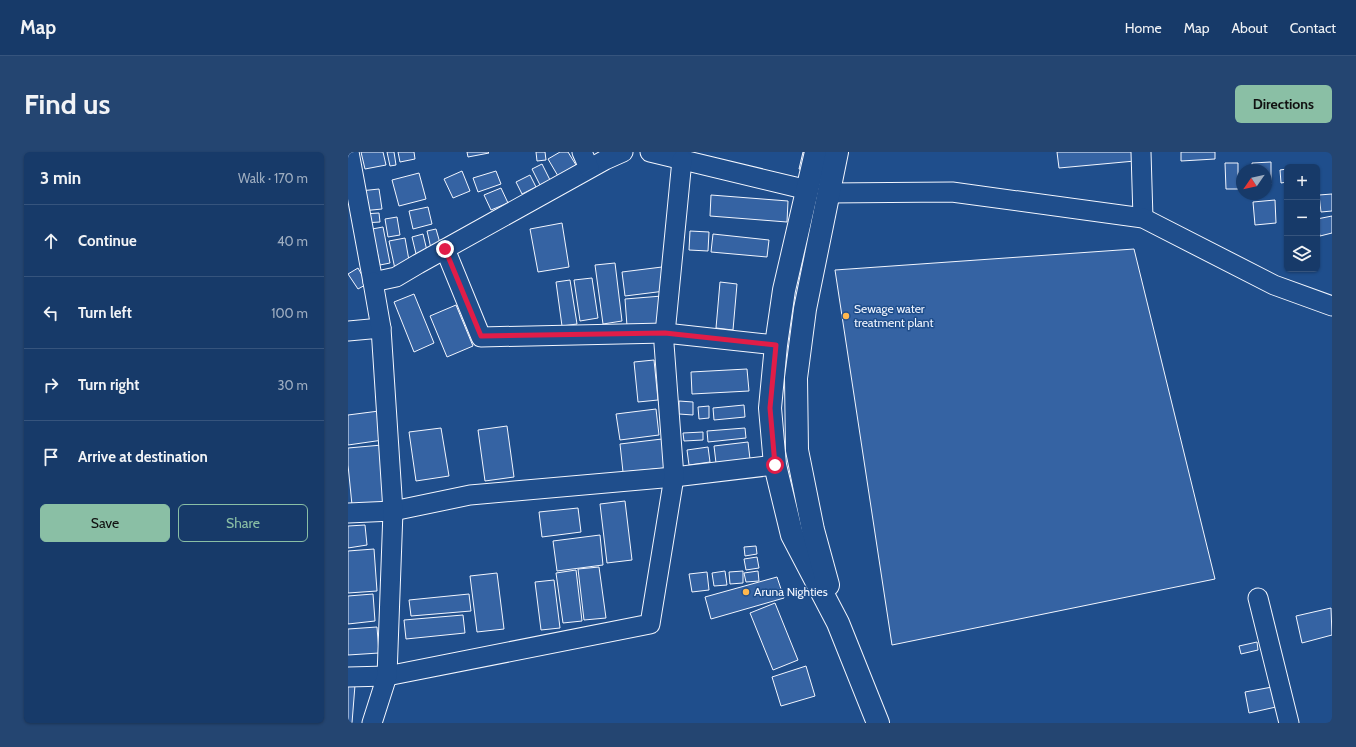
<!DOCTYPE html>
<html lang="en">
<head>
<meta charset="utf-8">
<style>
	:root { --surface:#173a69; --page:#244571; --text:#f1f3f6; --muted:#9eadc0; --line:#36547d; --accent:#8abfa5 }
	body { margin:0; font-family:Cabin,sans-serif; background:var(--page); color:var(--text) }
	.controls { position:absolute; right:12px; top:12px; display:grid; overflow:hidden; border-radius:6px; box-shadow:0 1px 3px #0004 }
	.controls button { width:36px; height:36px; display:grid; place-items:center; padding:0; border:0; border-bottom:1px solid var(--line); background:var(--surface); color:var(--text); font:20px sans-serif }
	.compass { position:absolute; left:888px; top:12px; width:36px; height:36px; border-radius:50%; background:var(--surface); box-shadow:0 1px 3px #0004; rotate:236deg }
	.stop { position:absolute; width:12px; height:12px; margin:-9px; border:3px solid #e11d48; border-radius:50%; background:#fff }
	.stop.end { background:#e11d48; border-color:#fff; box-shadow:0 1px 4px #0008 }
	.list { margin:0; padding:0; list-style:none }
	h2 { display:flex; justify-content:space-between; align-items:center; height:52px; margin:0; padding:0 16px; font-size:17px }
	h2 small { font-size:13px; font-weight:400; color:var(--muted) }
	.list li { display:grid; grid-template-columns:26px 1fr auto; gap:12px; align-items:center; box-sizing:border-box; height:72px; padding:0 16px; border-top:1px solid var(--line) }
	.list b { display:block; font-size:15px; white-space:nowrap }
	.list em { font-size:13px; font-style:normal; color:var(--muted) }
	.actions { display:flex; gap:8px; padding:12px 16px }
	.actions a { flex:1; padding:9px 0; border:1px solid var(--accent); border-radius:6px; text-align:center; font-size:14px; color:var(--accent) }
	.actions .main { background:var(--accent); color:#111 }
	.icon { flex:none; width:22px; height:22px; fill:none; stroke:currentColor; stroke-width:2; stroke-linecap:round; stroke-linejoin:round }
	.map { position:relative; flex:none; width:984px; height:571px; overflow:hidden; border-radius:6px }
	header { display:flex; align-items:center; gap:24px; box-sizing:border-box; height:56px; padding:0 20px; background:var(--surface); border-bottom:1px solid var(--line) }
	header strong { font-size:19px }
	nav { display:flex; gap:22px; margin-inline-start:auto; font-size:14px }
	.intro { display:flex; align-items:center; justify-content:space-between; box-sizing:border-box; height:96px; padding:0 24px }
	h1 { margin:0; font-size:28px }
	.button { padding:10px 18px; border-radius:6px; background:var(--accent); color:#111; font-size:14px; font-weight:700 }
	main { display:flex; gap:24px; padding:0 24px }
	aside { flex:1; background:var(--surface); border-radius:6px; box-shadow:0 1px 3px #0004 }
	.map>svg:first-child { display:block }
	.building { fill:#3563a3; stroke:#f2f6ff }
	.lines { fill:none; stroke-linecap:round; stroke-linejoin:round }
	.minor-casing { stroke:#f2f6ff; stroke-width:21 }
	.primary-casing { stroke:#f2f6ff; stroke-width:24 }
	.minor { stroke:#1f4e8c; stroke-width:19 }
	.primary { stroke:#1f4e8c; stroke-width:22 }
	.route { stroke:#e11d48; stroke-width:5 }
	.poi-dot { fill:#ffb74d; stroke:#1f4e8c; stroke-width:1.5 }
	.labels { text-anchor:middle; stroke-width:3; stroke-linejoin:round; paint-order:stroke }
	.poi-label { font-size:12px; fill:#f2f6ff; stroke:#1f4e8c; text-anchor:start }
</style>
</head>
<body>
<header>
<strong>Map</strong>
<nav><a>Home</a><a>Map</a><a>About</a><a>Contact</a></nav>
</header>
<div class="intro"><h1>Find us</h1><a class="button">Directions</a></div>
<main>
<aside>
<h2>3 min<small>Walk · 170 m</small></h2>
<ul class="list">
<li><svg class="icon" aria-label="ahead" viewBox="0 0 24 24"><path d="M12 20V5M6 11l6-6 6 6"/></svg><div><b>Continue</b></div><em>40 m</em></li>
<li><svg class="icon" aria-label="left" viewBox="0 0 24 24"><path d="M17 20v-9H6M10 6l-5 5 5 5"/></svg><div><b>Turn left</b></div><em>100 m</em></li>
<li><svg class="icon" aria-label="right" viewBox="0 0 24 24"><path d="M7 20v-9h11M14 6l5 5-5 5"/></svg><div><b>Turn right</b></div><em>30 m</em></li>
<li><svg class="icon" aria-label="arrive" viewBox="0 0 24 24"><path d="M6 21V4h12l-3 4 3 4H6"/></svg><div><b>Arrive at destination</b></div></li>
</ul>
<div class="actions"><a class="main">Save</a><a>Share</a></div>
</aside>
<div class="map">
<svg width="984" height="571" viewBox="0 0 984 571">
	<rect width="100%" height="100%" fill="#1f4e8c"/>
	<g class="building">
		<polygon points="13,0 35,0 38,13 17,17"/>
		<polygon points="39,0 46,0 48,13 42,14"/>
		<polygon points="50,0 66,0 67,7 52,10"/>
		<polygon points="119,0 140,0 141,1 120,5"/>
		<polygon points="188,0 197,0 198,8 189,9"/>
		<polygon points="212,0 220,0 228,13 210,24 200,7"/>
		<polygon points="455,0 462,2 457,18 451,17"/>
		<polygon points="709,0 786,0 787,9 711,16"/>
		<polygon points="833,0 867,0 867,7 833,9"/>
		<polygon points="923,10 923,32 918,32 918,18 904,18 904,11"/>
		<polygon points="877,11 890,11 890,37 878,37"/>
		<polygon points="194,12 202,28 192,33 184,17"/>
		<polygon points="939,17 939,30 933,31 932,18"/>
		<polygon points="114,19 122,39 105,46 96,27"/>
		<polygon points="148,19 153,32 130,40 125,26"/>
		<polygon points="71,21 78,47 51,54 44,28"/>
		<polygon points="182,23 188,35 174,42 168,30"/>
		<polygon points="153,36 160,51 143,58 136,43"/>
		<polygon points="31,37 34,57 14,59 12,39"/>
		<polygon points="984,42 984,59 973,60 971,43"/>
		<polygon points="363,43 440,49 439,70 362,64"/>
		<polygon points="927,48 928,71 907,73 905,50"/>
		<polygon points="80,55 84,72 65,77 61,59"/>
		<polygon points="31,61 32,70 15,71 15,62"/>
		<polygon points="984,64 984,81 972,84 969,67"/>
		<polygon points="49,65 52,83 40,85 37,67"/>
		<polygon points="214,71 221,115 190,120 182,77"/>
		<polygon points="35,75 42,111 32,113 24,77"/>
		<polygon points="88,77 94,98 84,101 79,79"/>
		<polygon points="342,79 361,80 360,99 341,98"/>
		<polygon points="75,82 80,103 69,106 64,85"/>
		<polygon points="365,82 421,88 419,105 363,100"/>
		<polygon points="57,86 62,114 47,117 41,89"/>
		<polygon points="786,97 867,427 544,493 487,118"/>
		<polygon points="267,111 274,169 255,172 247,113"/>
		<polygon points="314,115 317,139 277,144 274,120"/>
		<polygon points="10,116 19,132 10,137 0,122"/>
		<polygon points="244,126 250,166 232,169 226,128"/>
		<polygon points="222,128 229,172 214,174 208,130"/>
		<polygon points="372,130 389,132 385,178 368,176"/>
		<polygon points="66,142 86,191 66,200 46,150"/>
		<polygon points="314,144 317,171 279,174 277,147"/>
		<polygon points="108,153 125,194 99,205 82,164"/>
		<polygon points="306,208 310,248 290,250 286,210"/>
		<polygon points="399,217 401,239 344,242 343,220"/>
		<polygon points="331,249 345,250 345,263 331,262"/>
		<polygon points="396,253 397,265 366,268 365,256"/>
		<polygon points="361,254 361,266 351,267 350,255"/>
		<polygon points="308,257 311,283 272,288 268,262"/>
		<polygon points="31,259 35,288 0,293 0,263"/>
		<polygon points="159,274 166,325 137,329 130,278"/>
		<polygon points="93,276 101,324 68,329 61,280"/>
		<polygon points="397,276 398,286 360,290 359,279"/>
		<polygon points="355,280 355,288 336,289 335,281"/>
		<polygon points="314,287 317,316 275,320 272,292"/>
		<polygon points="400,290 402,307 368,311 366,294"/>
		<polygon points="34,293 40,350 4,353 0,313 0,296"/>
		<polygon points="360,295 362,310 341,313 339,298"/>
		<polygon points="277,349 284,408 259,411 252,352"/>
		<polygon points="230,356 233,380 194,385 191,360"/>
		<polygon points="17,373 19,393 0,396 0,374"/>
		<polygon points="252,383 255,413 209,419 205,389"/>
		<polygon points="408,394 409,402 397,404 396,395"/>
		<polygon points="26,397 29,439 0,441 0,399"/>
		<polygon points="409,405 411,416 398,418 396,407"/>
		<polygon points="251,415 258,466 236,468 230,417"/>
		<polygon points="228,418 234,469 215,471 208,421"/>
		<polygon points="377,419 379,433 366,434 364,421"/>
		<polygon points="395,419 395,431 382,432 381,420"/>
		<polygon points="410,419 411,429 398,430 396,421"/>
		<polygon points="359,420 361,438 344,440 341,422"/>
		<polygon points="149,421 156,477 129,480 122,424"/>
		<polygon points="429,425 436,446 363,467 357,445"/>
		<polygon points="206,428 212,476 193,478 187,430"/>
		<polygon points="25,442 27,469 0,472 0,444"/>
		<polygon points="121,442 123,459 63,464 61,448"/>
		<polygon points="427,451 450,508 425,518 402,461"/>
		<polygon points="983,456 984,483 954,491 948,464"/>
		<polygon points="115,463 117,481 58,487 56,468"/>
		<polygon points="29,475 31,501 0,503 0,477"/>
		<polygon points="909,490 910,498 893,502 891,494"/>
		<polygon points="458,514 467,544 433,554 424,525"/>
		<polygon points="0,533 7,533 4,571 0,571"/>
		<polygon points="924,535 928,555 901,561 897,540"/>
	</g>
	<g class="lines">
		<defs>
			<g id="minor">
				<polyline points="1,0 25,130 48,125 70,112 257,8 275,0"/>
				<polyline points="234,0 241,16"/>
				<polyline points="302,0 460,38"/>
				<polyline points="793,0 795,66"/>
				<polyline points="480,41 604,40 795,66 926,133 984,154"/>
				<polyline points="97,97 133,185 317,181 428,193"/>
				<polyline points="0,179 33,176"/>
				<polyline points="0,361 45,359 122,343 326,325 427,313"/>
				<polyline points="910,446 941,571"/>
				<polyline points="0,525 39,524 302,472 326,325 316,192 334,8"/>
				<polyline points="24,571 39,524 45,359 33,176 25,130"/>
			</g>
			<g id="primary">
				<polyline points="468,0 436,138 428,193 422,256 427,313 444,383 490,471 530,571"/>
				<polyline points="480,433 465,378 449,298 448,226 457,157 489,0"/>
			</g>
		</defs>
		<use href="#minor" class="minor-casing"/>
		<use href="#primary" class="primary-casing"/>
		<use href="#minor" class="minor"/>
		<use href="#primary" class="primary"/>
	</g>
	<g class="lines">
		<polyline class="route" points="97,97 133,184 317,181 428,193 422,256 427,313"/>
	</g>
	<g class="poi-dot">
		<circle cx="498" cy="164" r="4"/>
		<circle cx="398" cy="440" r="4"/>
	</g>
	<g class="labels">
		<g class="poi-label">
			<text x="506" y="161">Sewage water<tspan x="506" dy="14">treatment plant</tspan></text>
			<text x="406" y="444">Aruna Nighties</text>
		</g>
	</g>
</svg>
<div class="controls">
<button>+</button>
<button>−</button>
<button><svg class="icon" aria-label="layers" viewBox="0 0 24 24"><path d="M12 4l9 5-9 5-9-5zM3 14l9 5 9-5"/></svg></button>
</div>
<svg class="compass" viewBox="-18 -18 36 36"><path d="M0-13l5 13h-10z" fill="#e53935"/><path d="M0 13l5-13h-10z" fill="#9eadc0"/></svg>
<div class="stop" style="left:427px;top:313px"></div>
<div class="stop end" style="left:97px;top:97px"></div>
</div>
</main>
</body>
</html>
